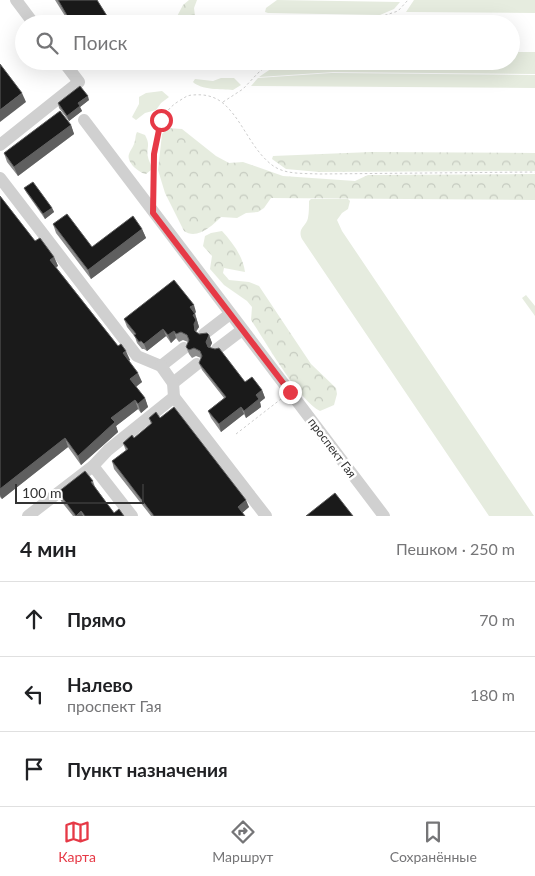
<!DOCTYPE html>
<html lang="ru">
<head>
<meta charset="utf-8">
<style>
	:root { --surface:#fff; --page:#f2f2f2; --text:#202124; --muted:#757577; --line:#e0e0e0; --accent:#e63946 }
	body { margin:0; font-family:Lato,sans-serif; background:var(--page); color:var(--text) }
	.scale { position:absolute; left:15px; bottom:12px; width:129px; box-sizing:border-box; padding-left:5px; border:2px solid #333; border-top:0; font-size:14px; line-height:18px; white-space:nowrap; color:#333; -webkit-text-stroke:4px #fff; paint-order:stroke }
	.stop { position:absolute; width:15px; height:15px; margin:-11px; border:4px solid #e63946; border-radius:50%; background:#fff }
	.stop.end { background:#e63946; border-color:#fff; box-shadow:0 1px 5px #0008 }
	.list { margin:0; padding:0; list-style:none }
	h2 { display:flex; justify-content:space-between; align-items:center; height:65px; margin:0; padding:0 20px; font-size:21px }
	h2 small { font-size:16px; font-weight:400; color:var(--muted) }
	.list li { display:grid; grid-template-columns:32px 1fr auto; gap:15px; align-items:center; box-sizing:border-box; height:75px; padding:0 20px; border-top:1px solid var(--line) }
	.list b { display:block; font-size:19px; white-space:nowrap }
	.list p { margin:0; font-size:16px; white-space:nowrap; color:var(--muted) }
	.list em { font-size:16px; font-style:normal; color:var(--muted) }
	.icon { flex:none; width:28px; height:28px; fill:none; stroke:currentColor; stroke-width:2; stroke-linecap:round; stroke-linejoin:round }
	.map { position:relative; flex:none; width:535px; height:516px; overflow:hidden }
	.search { position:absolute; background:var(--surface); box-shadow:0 5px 20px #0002; left:15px; right:15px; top:15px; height:55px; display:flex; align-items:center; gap:12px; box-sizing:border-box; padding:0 18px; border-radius:28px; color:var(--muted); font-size:19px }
	.sheet { height:290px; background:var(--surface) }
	nav { display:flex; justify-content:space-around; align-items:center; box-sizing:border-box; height:70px; border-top:1px solid var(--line); background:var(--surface); font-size:14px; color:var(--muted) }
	nav a { display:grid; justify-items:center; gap:2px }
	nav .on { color:var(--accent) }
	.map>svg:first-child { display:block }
	.green { fill:#e6ecdf }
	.forest { fill:url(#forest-crowns) }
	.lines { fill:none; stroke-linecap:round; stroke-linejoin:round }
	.path { stroke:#cdcdcd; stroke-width:1; stroke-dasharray:2.5 2.5; stroke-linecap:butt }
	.minor { stroke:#d0d0d0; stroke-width:12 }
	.wall { fill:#8c8c8c }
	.shaded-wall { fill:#5f5f5f }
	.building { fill:#1a1a1a; stroke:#5f5f5f }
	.route { stroke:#e63946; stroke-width:6 }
	.labels { text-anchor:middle; stroke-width:5; stroke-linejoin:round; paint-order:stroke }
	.street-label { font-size:12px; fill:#333; stroke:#fff }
</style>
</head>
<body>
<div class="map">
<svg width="535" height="516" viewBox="0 0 535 516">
	<defs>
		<pattern id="forest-crowns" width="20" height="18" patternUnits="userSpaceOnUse" patternTransform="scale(1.25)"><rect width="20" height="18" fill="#e6ecdf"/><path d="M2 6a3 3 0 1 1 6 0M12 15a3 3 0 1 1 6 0" fill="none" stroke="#c6cbc0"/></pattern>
	</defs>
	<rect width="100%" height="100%" fill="#fff"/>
	<g class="green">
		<polygon points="277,0 400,2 394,9 380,15 268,13 265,12 266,8"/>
		<polygon points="414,0 535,0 535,13 406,12"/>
		<polygon points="511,52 535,52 535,74 333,72 259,77 275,66 438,66 446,61 511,61"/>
		<polygon points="332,73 535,75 535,88 251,86 258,78"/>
		<path d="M221,78H234L241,85L233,90C221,89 201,90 193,82L195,79L213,81Z"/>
		<polygon points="162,91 169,97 161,103 156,110 145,113 136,120 132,117 139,104 139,97 146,93"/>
		<path d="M311,199H348L350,201L348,209L342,213L337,220L342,231L534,516H489L302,239C297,228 306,227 308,218C309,212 309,207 309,201Z"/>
		<polygon points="526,295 535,306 535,316 522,298"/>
	</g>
	<g class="forest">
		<polygon points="189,0 197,0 194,8 196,24 173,24 183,5"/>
		<path d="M168,128L182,129L216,156L229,163L243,162L283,176L355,181L368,175L535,174V200L271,198L264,208L258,212L246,213L237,218L221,217C212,226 197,240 184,231L165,193L158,170L162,134Z"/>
		<path d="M137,132L145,135C151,146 146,147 148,157C149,163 152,163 151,170L146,174C139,173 126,162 129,154C130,151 133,147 134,144C136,139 135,136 137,132Z"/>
		<polygon points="371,152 535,153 535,171 319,172 286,169 272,159 273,156"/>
		<path d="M222,231C232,242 243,256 245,272L224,268L223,273L229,280L249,282L259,286L311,364L336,388L337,394L334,405L320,411C299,401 265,341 251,320L252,307L247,301L224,285L210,269L212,256L203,246L205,236L211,233Z"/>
	</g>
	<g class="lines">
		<g class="path">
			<polyline points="351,24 377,18 398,11 408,0"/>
			<polyline points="223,102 243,89 258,73 273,61"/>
			<path d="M153,192C154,162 150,118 179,101C184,98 187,95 193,95C204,94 215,96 224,104C243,121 251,149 272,165C285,175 303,173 319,174L535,172"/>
			<polyline points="236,434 281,399"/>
		</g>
		<g class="minor">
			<polyline points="16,0 34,24"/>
			<polyline points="84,120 384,516"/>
			<polyline points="0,145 79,82 63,61"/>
			<polyline points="0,178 137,356 161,366 184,348"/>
			<polyline points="204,334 230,314"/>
			<polyline points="217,349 242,330"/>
			<polyline points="173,383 197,364"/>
			<polyline points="174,397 266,516"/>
			<polyline points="93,466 132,516"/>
			<polyline points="28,516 93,466 108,450 174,397 173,383 161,366"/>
		</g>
	</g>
	<g class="wall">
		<polygon points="55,0 97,0 112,24 70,24"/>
		<polygon points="93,61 112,61 98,70"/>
		<polygon points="89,100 80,107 82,111 69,121 59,108 58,103"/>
		<polygon points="71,125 74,134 18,176 7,162 4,153"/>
		<polygon points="24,188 52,208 54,212 45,219 26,192"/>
		<polygon points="0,196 35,241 54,257 58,266 56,267 118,346 130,360 129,361 142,382 136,387 145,398 148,407 141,413 138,409 116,426 118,432 81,465 68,447 2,499 0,497"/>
		<polygon points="53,224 92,247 142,229 146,238 91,279 56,233"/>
		<polygon points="196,312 195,313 199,327 196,332 199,334 209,335 212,343 210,347 245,382 262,390 265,398 260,402 261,407 246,418 244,414 221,432 211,418 208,411 224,398 202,370 199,363 201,358 196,356 192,358 189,354 186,347 188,342 183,340 179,342 176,338 171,343 166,336 147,351 144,349 142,349 137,343 135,337 127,327 124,319"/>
		<polygon points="149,418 160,418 249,507 242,513 245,516 151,516 114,469 112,461 126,451 123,443 134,438 151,424"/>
		<polygon points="93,481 95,487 114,513 124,516 73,516 61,501 58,492"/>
	</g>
	<g class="shaded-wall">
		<polygon points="95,61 112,61 98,70"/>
		<polygon points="22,93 26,102 0,122 0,110"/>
		<polygon points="88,96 89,100 80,107 82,111 69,121 67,116 78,103"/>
		<polygon points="71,125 74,134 18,176 14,167"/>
		<polygon points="52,208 54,212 45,219 43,214"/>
		<polygon points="142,229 146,238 91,279 88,270"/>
		<polygon points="54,257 58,266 53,269 50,260"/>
		<polygon points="194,305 196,312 193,315 190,307"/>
		<polygon points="195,314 199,327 196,331 197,339 195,331 193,315"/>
		<polygon points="163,329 166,336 147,351 144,344"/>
		<polygon points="174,331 176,338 171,343 168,335"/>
		<polygon points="209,335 212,343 209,350 206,342"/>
		<polygon points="126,351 130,360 126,362 123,353"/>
		<polygon points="138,373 142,382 134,388 130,379"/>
		<polygon points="262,390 265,398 260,402 261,407 246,418 244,411 256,395"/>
		<polygon points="145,398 148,407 141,413 138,404"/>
		<polygon points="135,400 138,409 116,426 118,432 81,465 78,456 111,418"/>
		<polygon points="241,407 244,414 221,432 219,424"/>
		<polygon points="65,438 68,447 2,499 0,495 0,489"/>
		<polygon points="246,500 249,507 241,514 238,507"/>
		<polygon points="81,511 83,516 76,516"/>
	</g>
	<g class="building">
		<polygon points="58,0 97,0 112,24 72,24"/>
		<polygon points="0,64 22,93 0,110"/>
		<polygon points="80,86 88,96 78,103 80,106 67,116 58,103"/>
		<polygon points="60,111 71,125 14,167 4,153"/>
		<polygon points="33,182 52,208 43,214 24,188"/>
		<polygon points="0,196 35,241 40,238 54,257 50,260 118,346 121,344 126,351 123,353 138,373 130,379 145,398 138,404 135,400 111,418 115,422 78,456 65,438 0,489"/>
		<polygon points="67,214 92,247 133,216 142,229 88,270 53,224"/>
		<polygon points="174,280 194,305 190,307 195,314 193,315 196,320 194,324 195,331 199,334 207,333 209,335 206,342 208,347 215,349 219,348 245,382 252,377 262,390 256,395 259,399 244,411 241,407 219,424 208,411 226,397 199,363 202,356 200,351 194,348 189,350 186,347 189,340 187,335 181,332 176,334 174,331 168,335 163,329 144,344 141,341 139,342 134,335 136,334 124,319"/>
		<polygon points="174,407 246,500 238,507 245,516 154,516 112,461 128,449 123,443 132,435 134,438 152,423 149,418 156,412 160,418"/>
		<polygon points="85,471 93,481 91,482 114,513 119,509 124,516 85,516 81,511 76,516 58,492"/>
		<polygon points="335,493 353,516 306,516"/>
	</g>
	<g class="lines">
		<polyline class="route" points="161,120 154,154 153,213 290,392"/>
	</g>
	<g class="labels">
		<g class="street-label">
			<text transform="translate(332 448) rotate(53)" y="4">проспект Гая</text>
		</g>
	</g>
</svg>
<div class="scale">100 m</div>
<div class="stop" style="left:161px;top:120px"></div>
<div class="stop end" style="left:290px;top:392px"></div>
<div class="search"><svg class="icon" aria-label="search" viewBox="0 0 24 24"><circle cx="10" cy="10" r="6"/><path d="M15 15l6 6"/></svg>Поиск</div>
</div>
<section class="sheet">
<h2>4 мин<small>Пешком · 250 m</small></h2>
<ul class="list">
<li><svg class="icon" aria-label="ahead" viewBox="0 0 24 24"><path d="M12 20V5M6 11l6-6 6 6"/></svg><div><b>Прямо</b></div><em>70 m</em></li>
<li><svg class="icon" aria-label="left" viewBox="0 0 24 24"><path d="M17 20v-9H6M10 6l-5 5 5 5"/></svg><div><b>Налево</b><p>проспект Гая</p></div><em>180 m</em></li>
<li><svg class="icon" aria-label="arrive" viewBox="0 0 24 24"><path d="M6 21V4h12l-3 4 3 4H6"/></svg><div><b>Пункт назначения</b></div></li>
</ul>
</section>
<nav>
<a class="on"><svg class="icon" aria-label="map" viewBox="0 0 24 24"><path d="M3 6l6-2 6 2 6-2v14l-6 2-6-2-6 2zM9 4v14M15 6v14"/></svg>Карта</a>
<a><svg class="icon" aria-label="directions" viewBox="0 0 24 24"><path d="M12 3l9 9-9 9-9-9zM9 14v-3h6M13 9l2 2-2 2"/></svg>Маршрут</a>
<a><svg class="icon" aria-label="saved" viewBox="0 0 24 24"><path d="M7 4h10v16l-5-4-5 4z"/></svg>Сохранённые</a>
</nav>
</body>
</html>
